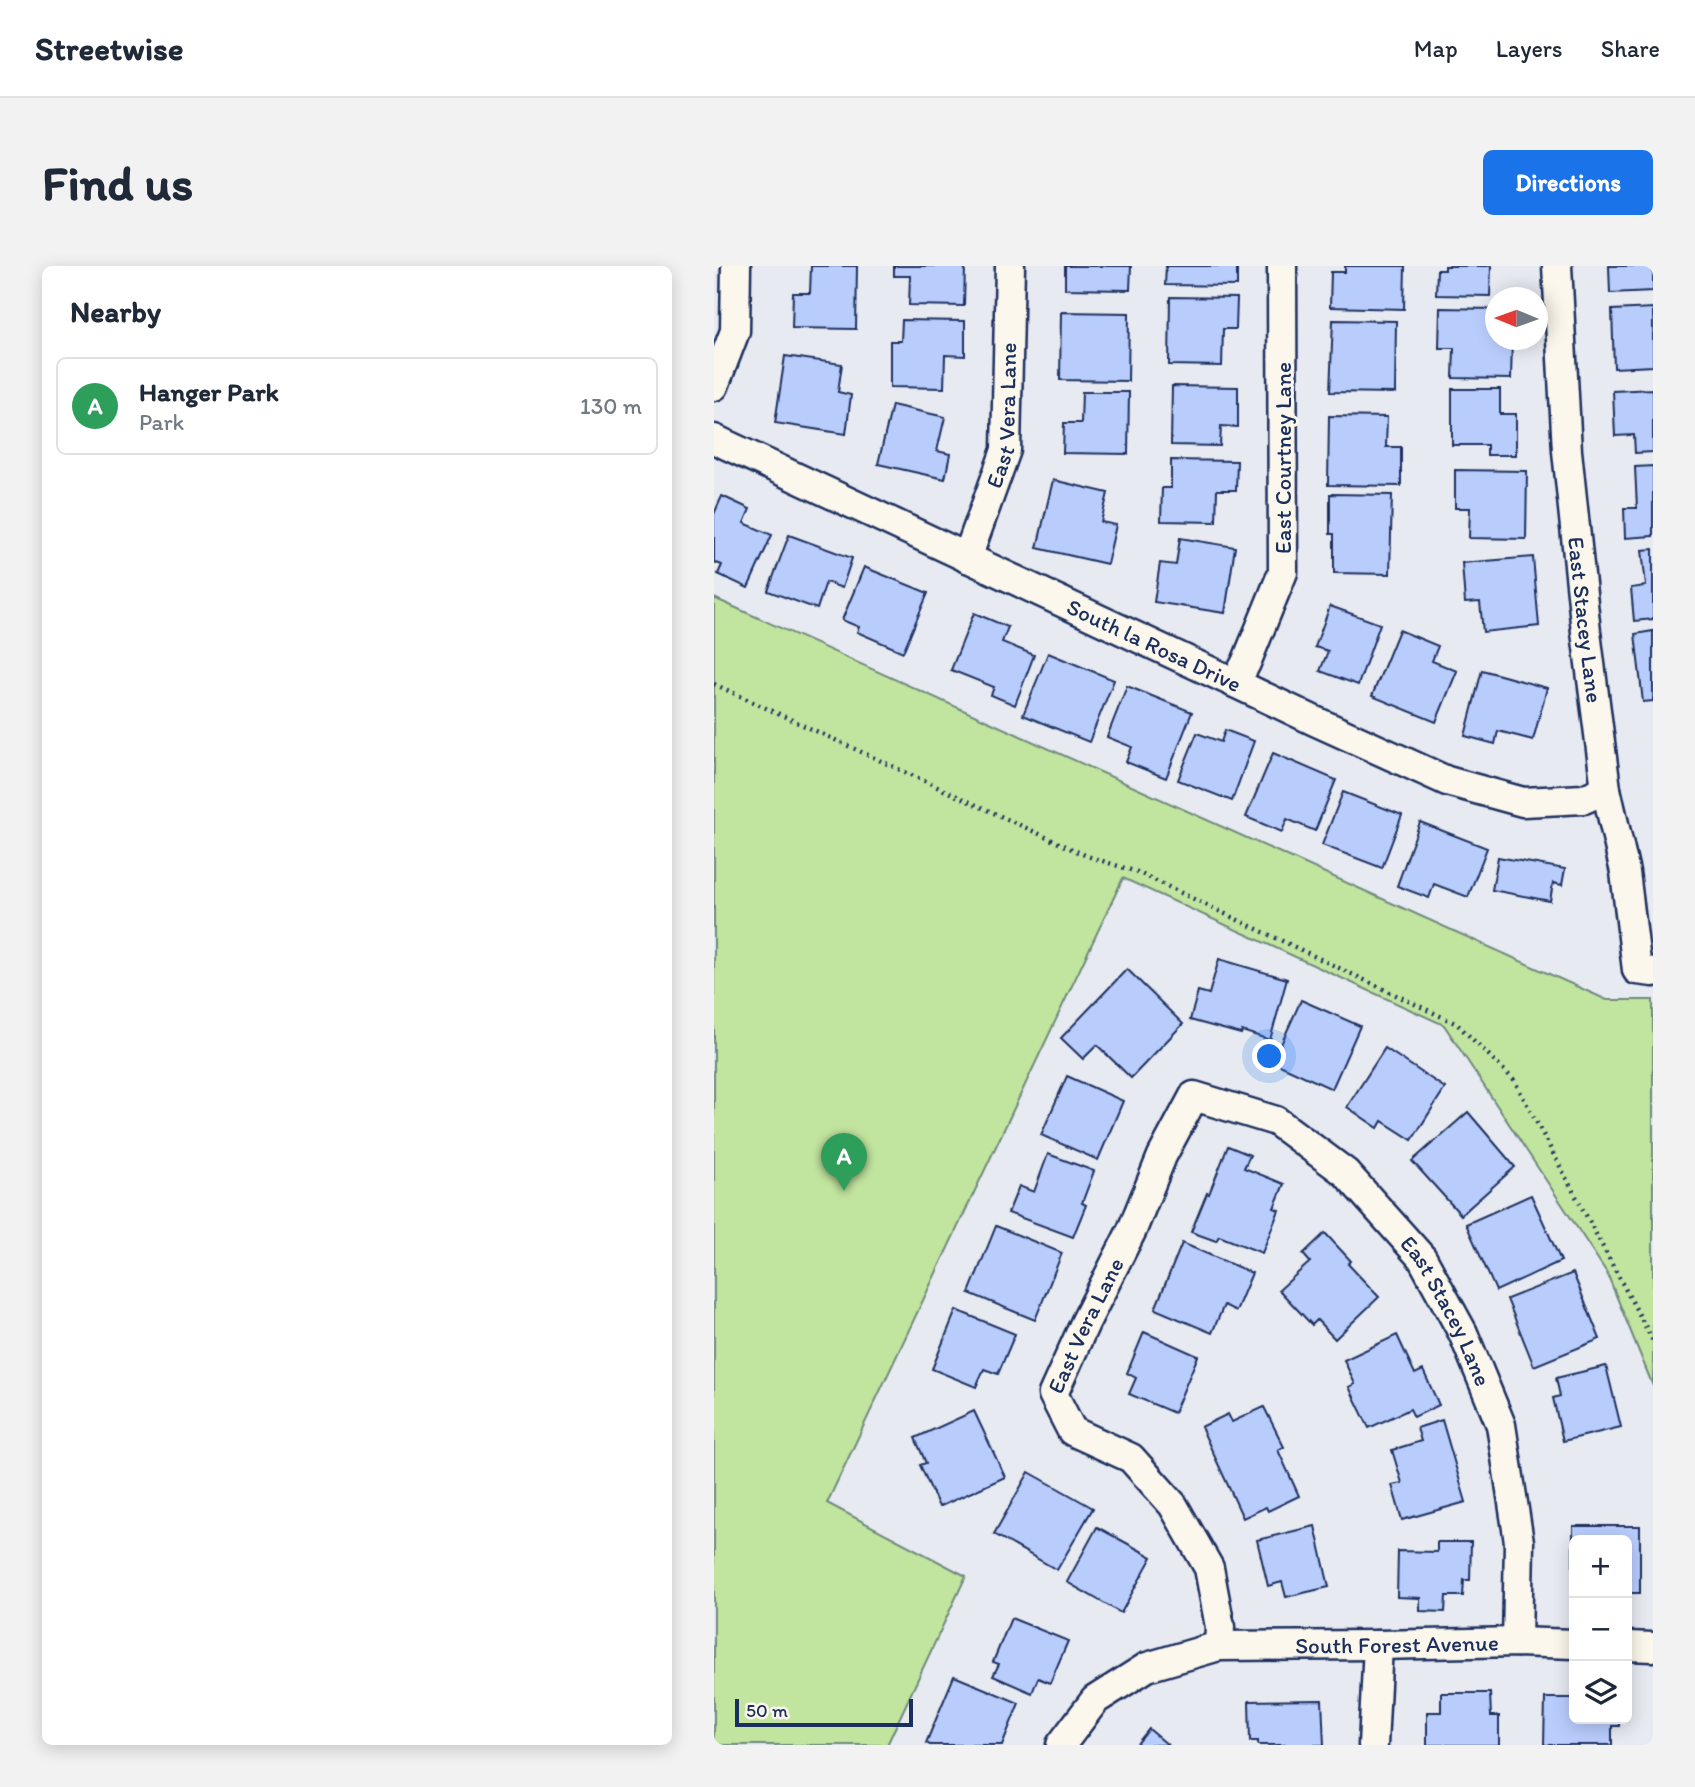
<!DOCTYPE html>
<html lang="en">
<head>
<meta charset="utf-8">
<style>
	:root { --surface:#fff; --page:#f2f2f3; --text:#1f2937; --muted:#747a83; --line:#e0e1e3; --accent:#1a73e8 }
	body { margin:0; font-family:Itim,sans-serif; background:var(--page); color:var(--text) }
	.controls { position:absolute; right:21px; bottom:21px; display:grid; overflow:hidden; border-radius:10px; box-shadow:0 4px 18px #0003 }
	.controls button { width:63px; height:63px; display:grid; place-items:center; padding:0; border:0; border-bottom:2px solid var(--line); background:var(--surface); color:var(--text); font:35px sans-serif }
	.compass { position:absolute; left:771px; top:21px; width:63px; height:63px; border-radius:50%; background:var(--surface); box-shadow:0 4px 18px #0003; rotate:271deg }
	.scale { position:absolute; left:21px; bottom:18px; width:178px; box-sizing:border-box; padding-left:7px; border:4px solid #1b2f5e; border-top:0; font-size:19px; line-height:24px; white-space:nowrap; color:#1b2f5e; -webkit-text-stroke:5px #fbf7ec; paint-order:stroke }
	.you { position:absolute; left:556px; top:791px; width:24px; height:24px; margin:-18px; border:5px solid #fff; border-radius:50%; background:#1a73e8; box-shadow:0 0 0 10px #1a73e833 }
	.badge { display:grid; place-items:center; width:46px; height:46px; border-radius:50%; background:var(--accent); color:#fff; font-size:23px; font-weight:700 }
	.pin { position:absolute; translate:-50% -58px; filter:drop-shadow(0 2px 4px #0008) }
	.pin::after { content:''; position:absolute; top:37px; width:24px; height:21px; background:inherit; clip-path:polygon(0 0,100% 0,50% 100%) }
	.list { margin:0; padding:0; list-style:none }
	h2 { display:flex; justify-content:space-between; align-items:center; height:91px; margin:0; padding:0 28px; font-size:30px }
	h2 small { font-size:23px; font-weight:400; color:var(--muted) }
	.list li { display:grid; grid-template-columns:46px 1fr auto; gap:21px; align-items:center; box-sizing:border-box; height:98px; margin:0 14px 14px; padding:0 14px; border:2px solid var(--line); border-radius:10px }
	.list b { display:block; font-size:26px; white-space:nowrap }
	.list p { margin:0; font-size:23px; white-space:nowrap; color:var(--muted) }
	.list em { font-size:23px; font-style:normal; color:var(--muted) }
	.icon { flex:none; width:38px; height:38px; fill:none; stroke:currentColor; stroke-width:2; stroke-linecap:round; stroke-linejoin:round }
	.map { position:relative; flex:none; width:939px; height:1479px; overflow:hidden; border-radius:10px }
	header { display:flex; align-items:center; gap:42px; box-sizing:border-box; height:98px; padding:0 35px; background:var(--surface); border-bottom:2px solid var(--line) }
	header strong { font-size:33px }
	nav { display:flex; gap:38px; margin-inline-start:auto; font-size:24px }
	.intro { display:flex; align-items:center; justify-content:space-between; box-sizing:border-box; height:168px; padding:0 42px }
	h1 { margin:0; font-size:49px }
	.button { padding:18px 32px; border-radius:10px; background:var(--accent); color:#fff; font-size:24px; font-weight:700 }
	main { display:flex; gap:42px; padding:0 42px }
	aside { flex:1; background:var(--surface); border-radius:10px; box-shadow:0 4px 18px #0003 }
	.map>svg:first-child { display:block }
	.green { fill:#c1e49e; stroke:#6e8a7e; stroke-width:2 }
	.building { fill:#b9cdfd; stroke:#1b2f5e; stroke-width:2 }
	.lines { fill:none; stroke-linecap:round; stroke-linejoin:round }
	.street-casing { stroke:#1b2f5e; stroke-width:33 }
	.path { stroke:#1b2f5e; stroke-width:4.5; stroke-dasharray:2 5; stroke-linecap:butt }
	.street { stroke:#fbf7ec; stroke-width:28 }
	.labels { text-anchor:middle; stroke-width:6; stroke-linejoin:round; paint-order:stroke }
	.street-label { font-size:23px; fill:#1b2f5e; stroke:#fbf7ec }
</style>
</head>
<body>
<header>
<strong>Streetwise</strong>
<nav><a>Map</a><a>Layers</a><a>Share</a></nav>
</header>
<div class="intro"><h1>Find us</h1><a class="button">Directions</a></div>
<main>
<aside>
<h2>Nearby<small></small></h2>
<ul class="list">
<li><span class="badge" style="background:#2e9e5b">A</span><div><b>Hanger Park</b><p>Park</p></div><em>130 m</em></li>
</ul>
</aside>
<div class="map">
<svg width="939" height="1479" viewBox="0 0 939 1479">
	<rect width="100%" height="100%" fill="#e7eaf1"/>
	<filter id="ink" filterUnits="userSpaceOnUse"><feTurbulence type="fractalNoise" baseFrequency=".0143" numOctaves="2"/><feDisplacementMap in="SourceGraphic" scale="14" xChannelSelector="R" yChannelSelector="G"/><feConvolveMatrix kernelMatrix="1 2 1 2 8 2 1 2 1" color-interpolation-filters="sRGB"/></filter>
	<g filter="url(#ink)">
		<polygon class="green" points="0,332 893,734 939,734 939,1120 893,1007 730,759 409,612 113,1237 252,1310 173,1479 0,1479"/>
		<g class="building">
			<polygon points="97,0 143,0 142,63 78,62 79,27 96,27"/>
			<polygon points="180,0 251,0 250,40 195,39 196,10 180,10"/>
			<polygon points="351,0 417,0 416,24 351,23"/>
			<polygon points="452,0 523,0 523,20 451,19"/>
			<polygon points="631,0 691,0 690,43 616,41 617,6 631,6"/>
			<polygon points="731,0 777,0 776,30 722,29 723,4 731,4"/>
			<polygon points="895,0 939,0 939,25 896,27"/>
			<polygon points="456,31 523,32 522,63 509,63 508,100 455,99"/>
			<polygon points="726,42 782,43 782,74 798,74 797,113 739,112 740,82 725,82"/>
			<polygon points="939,42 939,100 900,102 898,44"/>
			<polygon points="347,46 415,47 414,115 346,114"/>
			<polygon points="188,54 251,55 251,90 231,89 230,122 176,121 176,75 187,75"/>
			<polygon points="619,54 682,55 681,127 616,126"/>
			<polygon points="71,90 128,98 124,126 137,129 132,168 61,157"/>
			<polygon points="458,120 524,121 524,161 507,160 506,180 457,179"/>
			<polygon points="738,123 786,123 786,148 802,148 802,189 773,189 773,179 738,179"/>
			<polygon points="939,123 939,186 921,187 920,169 901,170 899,125"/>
			<polygon points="368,126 415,126 414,188 349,187 350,157 367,157"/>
			<polygon points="178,139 231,151 223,185 236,188 231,213 164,198"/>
			<polygon points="615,150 673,151 672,181 687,181 687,220 614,219"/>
			<polygon points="457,194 523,195 522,224 503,224 502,256 447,255 448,222 457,222"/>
			<polygon points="939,200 939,270 911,272 910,242 923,242 921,201"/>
			<polygon points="741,204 813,205 812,273 755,272 756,242 741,242"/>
			<polygon points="339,214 394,227 387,256 402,259 393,298 323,282"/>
			<polygon points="616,228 678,229 676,308 620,307 620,268 616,268"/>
			<polygon points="8,230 36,243 30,257 58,269 34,322 4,308 8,299 0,296 0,248"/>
			<polygon points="75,269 138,292 128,322 112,316 103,343 54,325"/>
			<polygon points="466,272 521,281 511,347 440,336 446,297 462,299"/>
			<polygon points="939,283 939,353 920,355 917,322 932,320 928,284"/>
			<polygon points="819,291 825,360 769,366 766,336 751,337 748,297"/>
			<polygon points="150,301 214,327 189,386 143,366 145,361 128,354"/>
			<polygon points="616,340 666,358 644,419 606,405 614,385 601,381"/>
			<polygon points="260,347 294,361 288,376 320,389 301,439 277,429 280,421 237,404"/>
			<polygon points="685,364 724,380 718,395 743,405 722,456 658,430"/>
			<polygon points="939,365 939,435 929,436 921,368"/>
			<polygon points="334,387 400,414 375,476 309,449"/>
			<polygon points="768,404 833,422 819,474 784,465 781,478 751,470"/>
			<polygon points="413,420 478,446 452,512 412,496 418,481 393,471"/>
			<polygon points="511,464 540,475 518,535 464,514 483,467 507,476"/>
			<polygon points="559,487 622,514 601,565 573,553 568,566 532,551"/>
			<polygon points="629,526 688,549 668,602 608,579"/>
			<polygon points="706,556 773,582 754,631 720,618 715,632 683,620"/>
			<polygon points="784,591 851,603 848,619 839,617 836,635 778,624"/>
			<polygon points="505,693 573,713 556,774 528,765 527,768 476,754 484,725 495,728"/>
			<polygon points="413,703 469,758 417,812 383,779 369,793 347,772"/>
			<polygon points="587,734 646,760 618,823 559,796"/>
			<polygon points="671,782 731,822 698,874 668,855 664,862 633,841"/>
			<polygon points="353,810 409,835 384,894 327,869"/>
			<polygon points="754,846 801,901 747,949 698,895"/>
			<polygon points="514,880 536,889 530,902 570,918 560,942 565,944 548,987 505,970 502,975 477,966 493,927 495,928"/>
			<polygon points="334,888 380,905 368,937 372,939 359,971 294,947 305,920 320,926"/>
			<polygon points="817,929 847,995 782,1025 752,958"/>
			<polygon points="282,960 348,987 321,1054 255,1027"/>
			<polygon points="611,967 637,995 634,998 665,1031 621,1073 603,1054 598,1059 565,1024 596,996 589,988"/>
			<polygon points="468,977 538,1007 522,1045 510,1039 498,1067 441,1043"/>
			<polygon points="859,1007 886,1073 820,1100 793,1033"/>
			<polygon points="242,1044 301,1068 284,1108 270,1103 262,1121 218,1103"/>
			<polygon points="430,1066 484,1090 460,1147 415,1128 422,1112 413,1107"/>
			<polygon points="683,1069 701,1108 709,1104 725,1139 700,1151 696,1143 655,1162 635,1121 641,1118 630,1094"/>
			<polygon points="892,1100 907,1161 849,1175 839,1132 846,1130 842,1112"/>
			<polygon points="550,1141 570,1181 564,1184 585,1230 554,1245 552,1241 529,1252 487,1161 514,1148 518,1156"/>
			<polygon points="260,1145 291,1211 225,1241 206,1199 212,1197 201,1172"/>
			<polygon points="728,1154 752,1236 688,1254 678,1219 688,1217 678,1184 707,1175 703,1162"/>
			<polygon points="315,1206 379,1242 343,1304 280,1268"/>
			<polygon points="601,1260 615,1321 572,1331 568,1316 554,1320 543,1274"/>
			<polygon points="859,1260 926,1260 926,1327 913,1327 913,1274 860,1274 860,1316 859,1316"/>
			<polygon points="383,1261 438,1291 407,1347 353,1316"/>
			<polygon points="723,1276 757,1276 756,1314 750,1314 749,1330 732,1330 731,1346 706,1345 706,1332 683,1331 684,1285 723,1286"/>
			<polygon points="297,1352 354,1375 336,1417 324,1412 318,1427 279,1410 285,1398 279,1396"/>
			<polygon points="240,1410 305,1437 288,1479 216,1479 212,1477"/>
			<polygon points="727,1427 776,1427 777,1450 785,1450 785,1479 713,1479 713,1446 727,1446"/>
			<polygon points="831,1432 860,1432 860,1453 905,1453 905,1460 898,1460 898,1479 830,1479"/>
			<polygon points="608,1434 610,1479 544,1479 544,1475 536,1475 535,1435"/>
			<polygon points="435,1463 454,1479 422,1479"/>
		</g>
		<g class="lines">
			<defs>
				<g id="street">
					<path id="s1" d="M843,0L853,185L872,366L892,523L911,606L923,704L939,706"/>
					<polyline points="0,120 21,65 22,0"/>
					<path id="s2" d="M0,173L521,417L601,455L733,515L809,536L870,533L892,523"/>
					<path id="s3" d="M253,292L292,184L296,0"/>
					<polyline points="521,417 532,397 569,306 568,0"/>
					<path id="s4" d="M505,1380L506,1361L495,1302L459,1239L417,1192L358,1165L339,1128L371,1057L418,964L448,890L480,830L562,855L632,907L708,992L749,1067L787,1159L805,1276L803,1376"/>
					<polyline points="913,1380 939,1381"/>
					<path id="s5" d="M347,1479L381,1434L433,1401L505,1380L664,1379L803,1376L860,1378"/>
					<polyline points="659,1479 664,1379"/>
				</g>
			</defs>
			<use href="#street" class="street-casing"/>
			<polyline class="path" points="0,418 373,590 423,606 743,758 800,814 939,1075"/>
			<use href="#street" class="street"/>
		</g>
	</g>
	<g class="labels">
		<g class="street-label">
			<text dy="8" stroke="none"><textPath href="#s3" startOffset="149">East Vera Lane</textPath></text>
			<text transform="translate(569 192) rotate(-90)" y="8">East Courtney Lane</text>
			<text dy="8" stroke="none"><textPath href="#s1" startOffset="355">East Stacey Lane</textPath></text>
			<text dy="8" stroke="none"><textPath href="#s2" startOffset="486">South la Rosa Drive</textPath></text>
			<text dy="8" stroke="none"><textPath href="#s4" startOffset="996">East Stacey Lane</textPath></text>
			<text dy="8" stroke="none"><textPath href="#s4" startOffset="397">East Vera Lane</textPath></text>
			<text dy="8" stroke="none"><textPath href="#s5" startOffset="371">South Forest Avenue</textPath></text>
		</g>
	</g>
</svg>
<div class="controls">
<button>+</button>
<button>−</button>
<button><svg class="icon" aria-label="layers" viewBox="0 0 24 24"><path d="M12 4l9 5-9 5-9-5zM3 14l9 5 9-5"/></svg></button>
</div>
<svg class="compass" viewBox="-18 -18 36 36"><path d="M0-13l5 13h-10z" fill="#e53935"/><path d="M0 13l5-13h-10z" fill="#747a83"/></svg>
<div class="scale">50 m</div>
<div class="you"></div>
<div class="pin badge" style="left:130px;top:925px;background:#2e9e5b">A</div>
</div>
</main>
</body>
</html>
